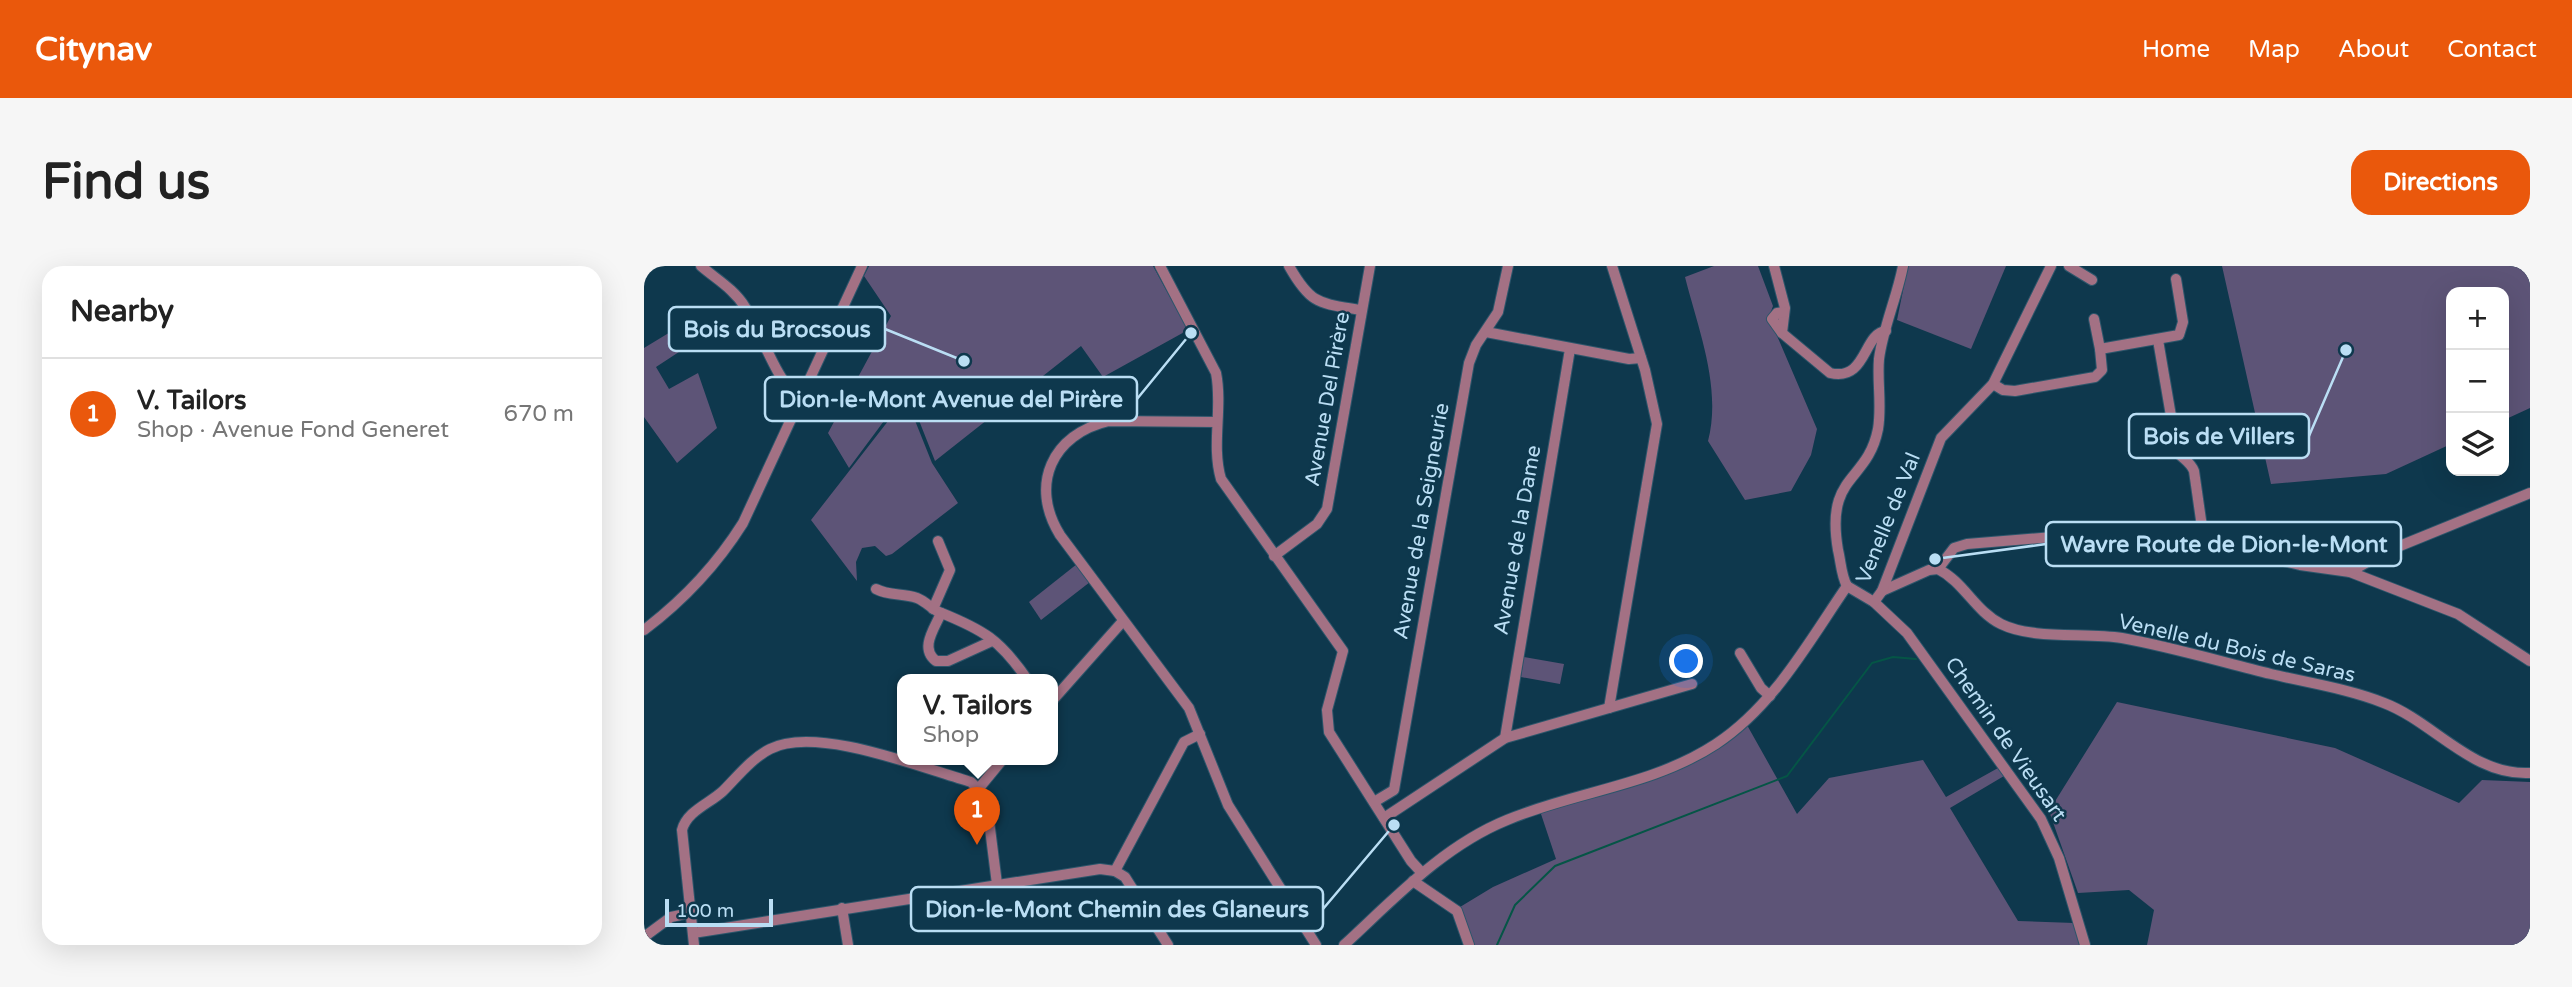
<!DOCTYPE html>
<html lang="en">
<head>
<meta charset="utf-8">
<style>
	:root { --surface:#fff; --page:#f6f6f6; --text:#222; --muted:#767676; --line:#e0e0e0; --accent:#ea580c }
	body { margin:0; font-family:"Varela Round",sans-serif; background:var(--page); color:var(--text) }
	.controls { position:absolute; right:21px; top:21px; display:grid; overflow:hidden; border-radius:14px; box-shadow:0 7px 28px #0002 }
	.controls button { width:63px; height:63px; display:grid; place-items:center; padding:0; border:0; border-bottom:2px solid var(--line); background:var(--surface); color:var(--text); font:35px sans-serif }
	.scale { position:absolute; left:21px; bottom:18px; width:108px; box-sizing:border-box; padding-left:7px; border:4px solid #badef4; border-top:0; font-size:19px; line-height:24px; white-space:nowrap; color:#badef4; -webkit-text-stroke:5px #0e384d; paint-order:stroke }
	.you { position:absolute; left:1043px; top:396px; width:24px; height:24px; margin:-18px; border:5px solid #fff; border-radius:50%; background:#1a73e8; box-shadow:0 0 0 10px #1a73e833 }
	.badge { display:grid; place-items:center; width:46px; height:46px; border-radius:50%; background:var(--accent); color:#fff; font-size:23px; font-weight:700 }
	.pin { position:absolute; translate:-50% -58px; filter:drop-shadow(0 2px 4px #0008) }
	.pin::after { content:''; position:absolute; top:37px; width:24px; height:21px; background:inherit; clip-path:polygon(0 0,100% 0,50% 100%) }
	.popup { position:absolute; left:253px; top:408px; width:161px; height:91px; box-sizing:border-box; display:grid; place-content:center; border-radius:14px; background:var(--surface); filter:drop-shadow(0 2px 5px #0005); font-size:23px; white-space:nowrap; color:var(--muted) }
	.popup b { font-size:26px; color:var(--text) }
	.popup::after { content:''; position:absolute; left:50%; top:100%; margin-left:-14px; border:14px solid transparent; border-top-color:var(--surface) }
	.list { margin:0; padding:0; list-style:none }
	h2 { display:flex; justify-content:space-between; align-items:center; height:91px; margin:0; padding:0 28px; font-size:30px }
	h2 small { font-size:23px; font-weight:400; color:var(--muted) }
	.list li { display:grid; grid-template-columns:46px 1fr auto; gap:21px; align-items:center; box-sizing:border-box; height:112px; padding:0 28px; border-top:2px solid var(--line) }
	.list b { display:block; font-size:26px; white-space:nowrap }
	.list p { margin:0; font-size:23px; white-space:nowrap; color:var(--muted) }
	.list em { font-size:23px; font-style:normal; color:var(--muted) }
	.icon { flex:none; width:38px; height:38px; fill:none; stroke:currentColor; stroke-width:2; stroke-linecap:round; stroke-linejoin:round }
	.map { position:relative; flex:none; width:1886px; height:679px; overflow:hidden; border-radius:21px }
	header { display:flex; align-items:center; gap:42px; box-sizing:border-box; height:98px; padding:0 35px; background:var(--accent); color:#fff }
	header strong { font-size:33px }
	nav { display:flex; gap:38px; margin-inline-start:auto; font-size:24px }
	.intro { display:flex; align-items:center; justify-content:space-between; box-sizing:border-box; height:168px; padding:0 42px }
	h1 { margin:0; font-size:49px }
	.button { padding:18px 32px; border-radius:21px; background:var(--accent); color:#fff; font-size:24px; font-weight:700 }
	main { display:flex; gap:42px; padding:0 42px }
	aside { flex:1; background:var(--surface); border-radius:21px; box-shadow:0 7px 28px #0002 }
	.map>svg:first-child { display:block }
	.green { fill:#5d5477 }
	.lines { fill:none; stroke-linecap:round; stroke-linejoin:round }
	.stream { stroke:#055546; stroke-width:2 }
	.minor-casing { stroke:#2d566b; stroke-width:12 }
	.minor { stroke:#a37184; stroke-width:10 }
	.labels { text-anchor:middle; stroke-width:5; stroke-linejoin:round; paint-order:stroke }
	.street-label { font-size:21px; fill:#badef4; stroke:#0e384d }
	.leader { fill:none; stroke:#badef4; stroke-width:2.5 }
	.callout-dot { fill:#badef4; stroke:#0e384d; stroke-width:2.5 }
	.callout { fill:#0e384d; stroke:#badef4; stroke-width:2.5 }
	.callout-label { font-size:23px; text-anchor:middle; font-weight:bold; fill:#badef4 }
</style>
</head>
<body>
<header>
<strong>Citynav</strong>
<nav><a>Home</a><a>Map</a><a>About</a><a>Contact</a></nav>
</header>
<div class="intro"><h1>Find us</h1><a class="button">Directions</a></div>
<main>
<aside>
<h2>Nearby<small></small></h2>
<ul class="list">
<li><span class="badge">1</span><div><b>V. Tailors</b><p>Shop · Avenue Fond Generet</p></div><em>670 m</em></li>
</ul>
</aside>
<div class="map">
<svg width="1886" height="679" viewBox="0 0 1886 679">
	<rect width="100%" height="100%" fill="#0e384d"/>
	<g class="green">
		<polygon points="225,0 509,0 544,64 459,111 437,80 291,195 263,124 205,202 184,167 247,50 220,10"/>
		<path d="M1070,0H1114L1129,40L1125,51L1173,163L1167,189L1147,225L1101,234L1064,175C1078,121 1054,63 1041,11Z"/>
		<polygon points="1264,0 1362,0 1327,83 1253,54"/>
		<polygon points="1886,0 1886,142 1860,154 1860,26 1807,26 1807,178 1742,208 1627,218 1578,0"/>
		<polygon points="59,43 70,62 43,78 32,60"/>
		<polygon points="28,65 38,84 12,101 25,123 54,107 73,162 33,197 0,151 0,82"/>
		<polygon points="262,132 288,197 314,237 248,288 242,290 231,280 218,282 212,296 213,315 167,254"/>
		<polygon points="433,298 446,316 397,354 385,336"/>
		<polygon points="880,391 920,398 916,418 877,411"/>
		<polygon points="1473,436 1691,482 1815,537 1838,514 1886,516 1886,679 1503,679 1510,644 1485,624 1434,627 1405,545"/>
		<path d="M1103,459L1153,548L1185,512L1279,494L1302,531L1354,502L1360,510L1306,542L1374,655L1430,657L1438,679H830L816,641L849,621L912,593L896,545C971,526 1043,511 1103,459Z"/>
	</g>
	<g class="lines">
		<polyline class="stream" points="853,679 871,639 911,600 1143,510 1228,397 1249,391 1272,393"/>
		<defs>
			<g id="minor">
				<path d="M57,0C72,13 90,23 101,41C120,72 130,110 156,136"/>
				<path d="M516,0L572,107C579,142 567,179 577,213L699,385L683,444L685,466L767,595L778,607"/>
				<path d="M645,0C667,39 675,37 717,44"/>
				<path d="M1130,0L1141,42L1138,67L1186,107C1223,116 1219,67 1242,65"/>
				<polyline points="1425,0 1448,14"/>
				<polyline points="1450,53 1456,83"/>
				<polyline points="842,66 985,93 997,92"/>
				<polyline points="1138,67 1128,53 1133,47 1140,46"/>
				<path d="M1514,74L1533,185C1538,193 1546,195 1550,205L1560,275"/>
				<polyline points="1349,118 1359,124 1371,125 1451,111 1458,104 1456,83 1535,69 1539,56 1532,13"/>
				<path d="M573,156L465,155C408,168 385,219 416,269L545,442L584,539L672,679"/>
				<polyline points="630,290 673,258 683,243 726,0"/>
				<path d="M1294,303C1320,316 1331,345 1357,358C1389,374 1442,366 1478,372C1528,381 1578,396 1627,408C1665,417 1705,423 1740,437C1790,456 1828,510 1886,507"/>
				<polyline points="1294,303 1310,282 1323,278 1493,264 1523,267 1656,299 1706,306 1814,348 1886,395"/>
				<polyline points="1706,306 1741,286 1886,227"/>
				<polyline points="1203,320 1230,336 1263,367 1397,553 1415,592 1441,679"/>
				<path d="M1203,320C1197,309 1197,296 1194,284C1181,207 1223,218 1234,163C1238,139 1233,116 1235,93C1239,62 1253,31 1259,0"/>
				<path d="M232,323C245,330 259,327 273,332C283,336 287,343 295,346C340,364 356,374 383,413"/>
				<polyline points="1238,325 1285,304 1294,303"/>
				<polyline points="1230,336 1238,325 1297,172 1349,118 1407,0"/>
				<polyline points="289,343 306,304 294,275"/>
				<path d="M297,347C291,362 275,382 292,395H304L348,375"/>
				<path d="M0,364C41,333 72,300 99,257L218,0"/>
				<polyline points="1096,387 1117,422 1126,430"/>
				<polyline points="408,435 479,355"/>
				<polyline points="965,442 1013,158 1001,104 968,0"/>
				<polyline points="861,472 926,83"/>
				<polyline points="336,521 359,493"/>
				<polyline points="730,536 750,524 825,97 832,79 854,46 864,0"/>
				<polyline points="740,552 861,472 1048,418"/>
				<polyline points="471,605 540,476 556,468"/>
				<polyline points="769,615 813,645 825,679"/>
				<polyline points="198,642 204,679"/>
				<polyline points="49,667 456,603 471,605 481,611 524,679"/>
				<polyline points="0,671 27,651 46,647"/>
				<path d="M50,679L38,564C43,545 65,538 79,525C93,511 108,492 126,483C172,459 278,502 327,516L342,531L353,618"/>
				<path d="M700,679C750,633 799,580 863,554C932,525 1008,520 1072,478C1130,440 1165,375 1203,320"/>
			</g>
		</defs>
		<use href="#minor" class="minor-casing"/>
		<use href="#minor" class="minor"/>
	</g>
	<g class="labels">
		<g class="street-label">
			<text transform="translate(683 133) rotate(-80)" y="7">Avenue Del Pirère</text>
			<text transform="translate(1244 252) rotate(-68)" y="7">Venelle de Val</text>
			<text transform="translate(777 255) rotate(-80)" y="7">Avenue de la Seigneurie</text>
			<text transform="translate(873 274) rotate(-80)" y="7">Avenue de la Dame</text>
			<text transform="translate(1593 382) rotate(13)" y="7">Venelle du Bois de Saras</text>
			<text transform="translate(1362 473) rotate(55)" y="7">Chemin de Vieusart</text>
		</g>
	</g>
	<path class="leader" d="M320 95L241 63M547 67L493 133M1702 84L1665 170M1291 293L1402 278M750 559L679 643"/>
	<g class="callout-dot">
		<circle cx="320" cy="95" r="7"/>
		<circle cx="547" cy="67" r="7"/>
		<circle cx="1702" cy="84" r="7"/>
		<circle cx="1291" cy="293" r="7"/>
		<circle cx="750" cy="559" r="7"/>
	</g>
	<g class="callout">
		<rect x="25" y="41" width="216" height="44" rx="7"/>
		<rect x="121" y="111" width="372" height="44" rx="7"/>
		<rect x="1485" y="148" width="180" height="44" rx="7"/>
		<rect x="1402" y="256" width="355" height="44" rx="7"/>
		<rect x="267" y="621" width="412" height="44" rx="7"/>
	</g>
	<g class="callout-label">
		<text x="133" y="71">Bois du Brocsous</text>
		<text x="307" y="141">Dion-le-Mont Avenue del Pirère</text>
		<text x="1575" y="178">Bois de Villers</text>
		<text x="1580" y="286">Wavre Route de Dion-le-Mont</text>
		<text x="473" y="651">Dion-le-Mont Chemin des Glaneurs</text>
	</g>
</svg>
<div class="controls">
<button>+</button>
<button>−</button>
<button><svg class="icon" aria-label="layers" viewBox="0 0 24 24"><path d="M12 4l9 5-9 5-9-5zM3 14l9 5 9-5"/></svg></button>
</div>
<div class="scale">100 m</div>
<div class="you"></div>
<div class="pin badge" style="left:333px;top:579px">1</div>
<div class="popup"><b>V. Tailors</b>Shop</div>
</div>
</main>
</body>
</html>
